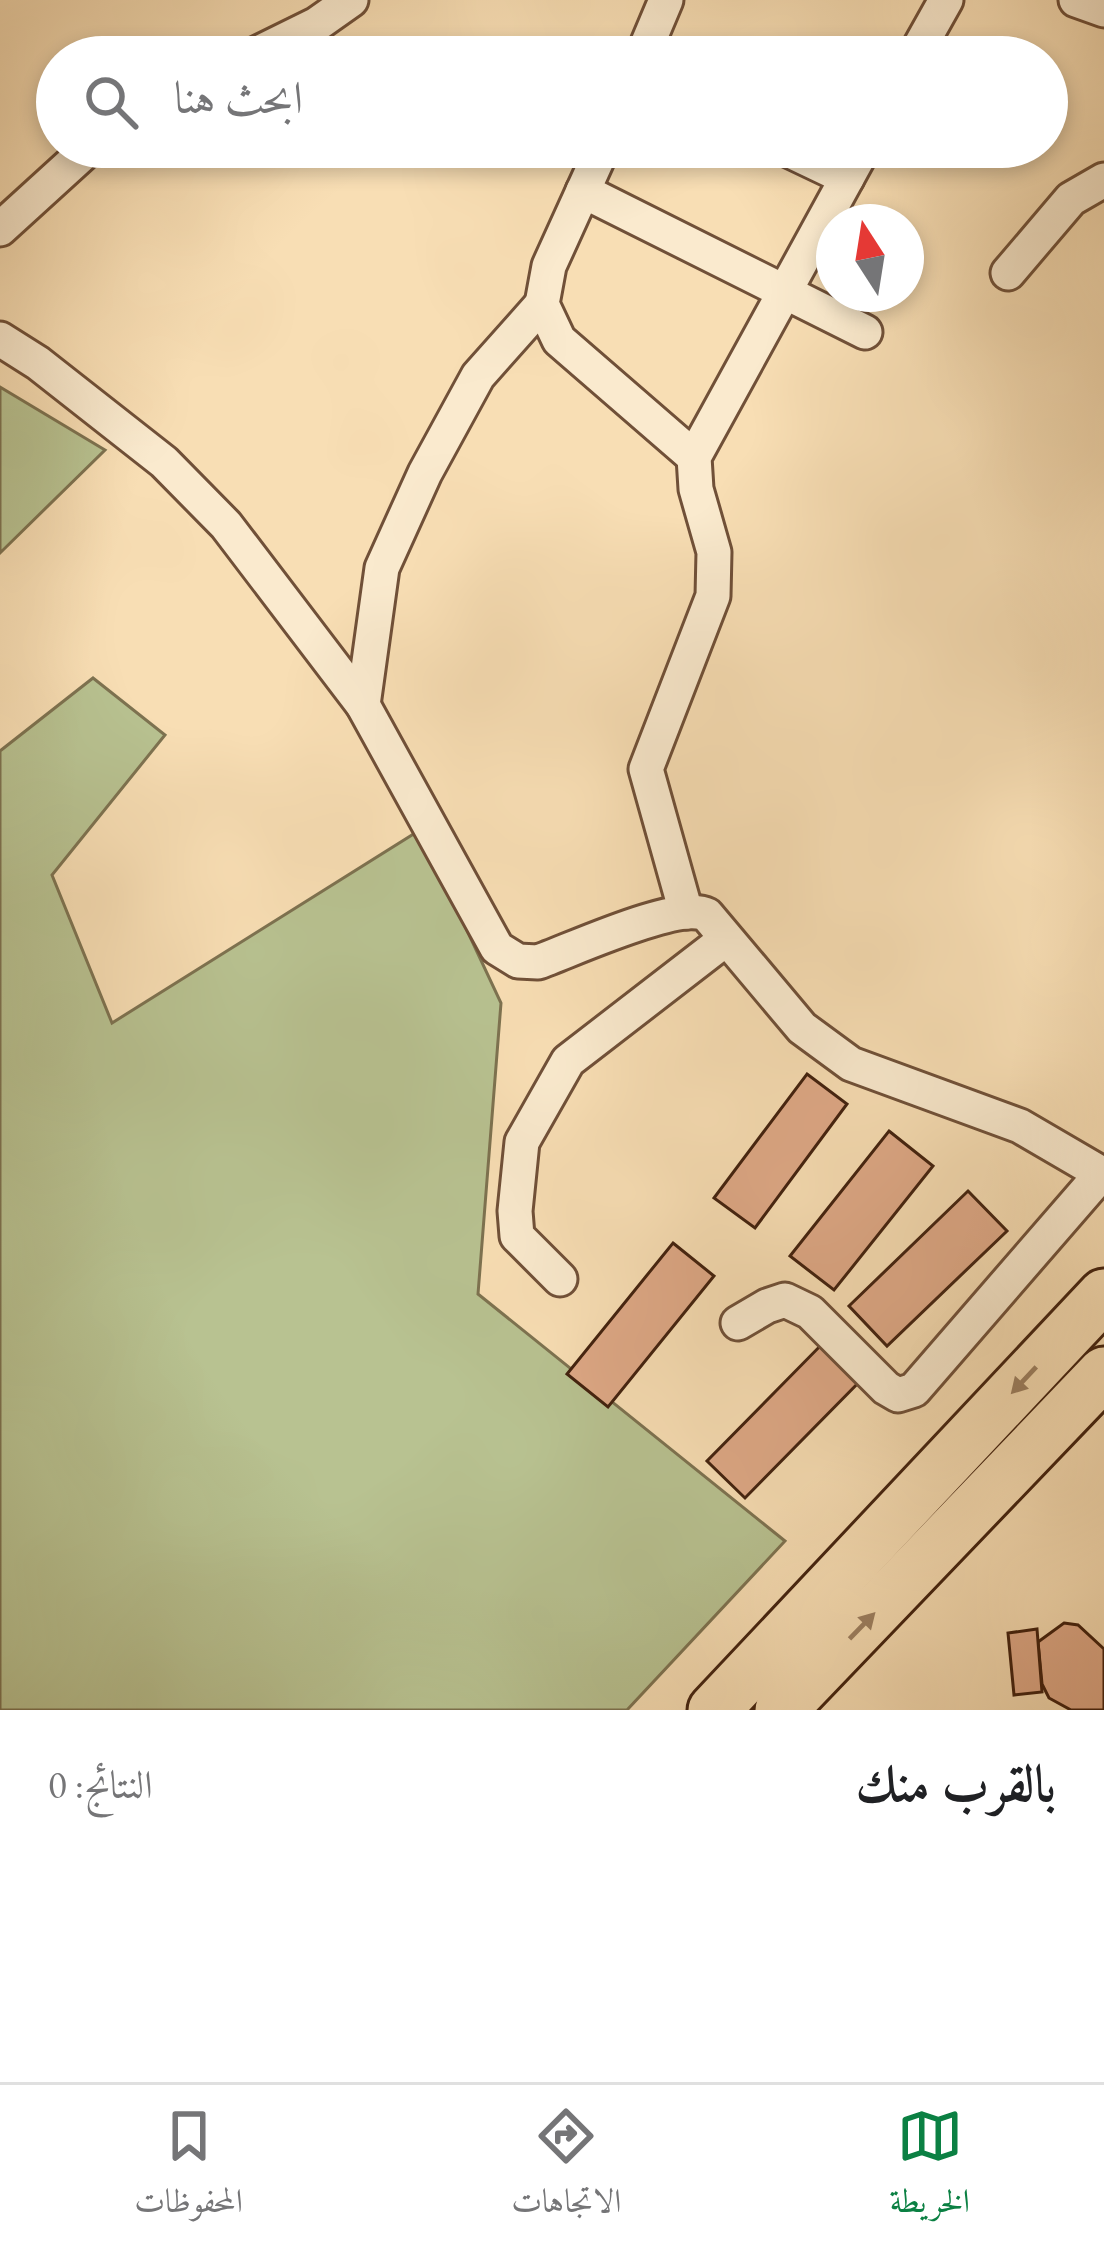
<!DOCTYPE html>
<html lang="ar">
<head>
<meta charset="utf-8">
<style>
	:root { --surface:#fff; --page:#f6f6f6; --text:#202124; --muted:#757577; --line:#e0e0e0; --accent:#0b8043 }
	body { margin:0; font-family:"EB Garamond",Amiri,serif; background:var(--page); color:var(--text); direction:rtl }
	.compass { position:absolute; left:816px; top:204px; width:108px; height:108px; border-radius:50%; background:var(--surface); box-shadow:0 6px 18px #0003; rotate:348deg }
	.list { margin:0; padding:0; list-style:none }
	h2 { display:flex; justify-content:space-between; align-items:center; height:156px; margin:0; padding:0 48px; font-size:51px }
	h2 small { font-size:39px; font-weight:400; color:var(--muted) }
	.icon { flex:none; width:66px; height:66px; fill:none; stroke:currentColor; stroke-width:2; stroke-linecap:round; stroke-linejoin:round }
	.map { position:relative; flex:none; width:1104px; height:1710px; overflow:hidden; direction:ltr }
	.search { position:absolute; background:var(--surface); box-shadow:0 6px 18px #0003; left:36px; right:36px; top:36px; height:132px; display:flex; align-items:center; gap:30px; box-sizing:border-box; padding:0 42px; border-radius:66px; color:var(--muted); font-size:45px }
	.sheet { height:372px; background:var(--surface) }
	nav { display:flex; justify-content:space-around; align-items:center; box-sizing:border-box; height:168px; border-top:3px solid var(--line); background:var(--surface); font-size:33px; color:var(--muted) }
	nav a { display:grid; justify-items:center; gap:6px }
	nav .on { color:var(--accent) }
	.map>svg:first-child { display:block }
	.green { fill:#b8c291; stroke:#7d7250; stroke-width:3 }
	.building { fill:#dfa987; stroke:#42210e; stroke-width:3 }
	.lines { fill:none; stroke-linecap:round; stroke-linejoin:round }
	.minor-casing { stroke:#705038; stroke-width:39 }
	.primary-casing { stroke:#42210e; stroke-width:57 }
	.minor { stroke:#faeace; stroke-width:33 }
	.primary { stroke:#f8deb4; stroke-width:51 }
	.oneway { fill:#9d8061 }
</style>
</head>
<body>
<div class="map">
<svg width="1104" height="1710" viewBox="0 0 1104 1710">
	<rect width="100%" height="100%" fill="#f8deb4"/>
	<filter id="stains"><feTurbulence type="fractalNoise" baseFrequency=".00167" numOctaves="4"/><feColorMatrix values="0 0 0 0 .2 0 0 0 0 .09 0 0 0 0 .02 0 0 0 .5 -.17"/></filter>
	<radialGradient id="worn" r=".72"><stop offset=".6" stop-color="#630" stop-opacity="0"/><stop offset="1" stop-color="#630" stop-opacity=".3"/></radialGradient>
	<g class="green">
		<polygon points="0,387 105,450 0,553"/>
		<polygon points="93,678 165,735 52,875 112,1023 420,830 501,1003 478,1294 785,1541 627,1710 0,1710 0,751"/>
	</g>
	<g class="building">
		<polygon points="807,1074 847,1104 755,1228 714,1198"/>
		<polygon points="889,1131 933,1166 834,1290 790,1256"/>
		<polygon points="968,1191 1007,1231 887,1346 849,1306"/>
		<polygon points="673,1243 714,1276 608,1407 567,1374"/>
		<polygon points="829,1337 867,1374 745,1498 707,1461"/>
		<polygon points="1064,1623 1078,1625 1104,1649 1104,1710 1071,1710 1049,1698 1042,1684 1038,1642"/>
		<polygon points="1037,1629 1042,1692 1014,1695 1008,1633"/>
	</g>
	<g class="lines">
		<defs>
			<g id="minor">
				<polyline points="1076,0 1104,10"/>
				<polyline points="250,57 317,24 351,0"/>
				<polyline points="642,57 666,0"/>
				<polyline points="914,57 946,0"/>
				<polyline points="603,147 549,266 542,304 559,340 694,457"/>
				<polyline points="782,147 847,178"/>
				<polyline points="583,191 865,332"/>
				<polyline points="0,229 90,147"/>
				<polyline points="1008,273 1071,199 1104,180"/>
				<path d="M0,339L38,363L164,462L226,525L363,705L497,948L518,961L538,962C572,950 678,900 707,915L802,1028L851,1064L1020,1126L1104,1175"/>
				<polyline points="363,705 382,568 425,473 478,376 542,304"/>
				<polyline points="686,912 646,769 713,596 714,552 696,489 694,457 864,147"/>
				<polyline points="560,1279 517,1236 515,1211 522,1142 568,1061 726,939"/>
				<polyline points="738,1323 767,1306 785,1300 810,1312 886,1388 898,1395 914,1390 1102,1173"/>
			</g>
			<g id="primary">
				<polyline points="714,1710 1104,1295"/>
				<polyline points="781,1710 1104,1373"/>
			</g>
		</defs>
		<use href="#minor" class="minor-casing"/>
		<use href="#primary" class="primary-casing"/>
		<use href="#minor" class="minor"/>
		<use href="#primary" class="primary"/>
	</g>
	<defs><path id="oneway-solid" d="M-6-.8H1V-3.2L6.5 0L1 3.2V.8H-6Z" transform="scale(3)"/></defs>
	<g class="oneway">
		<use href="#oneway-solid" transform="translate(1024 1380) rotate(133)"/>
		<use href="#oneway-solid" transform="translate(862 1626) rotate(-46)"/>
	</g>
	<rect width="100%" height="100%" filter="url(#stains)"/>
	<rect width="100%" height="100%" fill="url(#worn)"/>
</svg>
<svg class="compass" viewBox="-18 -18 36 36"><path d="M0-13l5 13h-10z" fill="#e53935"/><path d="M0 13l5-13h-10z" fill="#757577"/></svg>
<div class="search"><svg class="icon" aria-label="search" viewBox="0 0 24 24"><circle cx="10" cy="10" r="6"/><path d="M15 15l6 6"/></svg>ابحث هنا</div>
</div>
<section class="sheet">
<h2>بالقرب منك<small>النتائج: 0</small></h2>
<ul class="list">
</ul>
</section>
<nav>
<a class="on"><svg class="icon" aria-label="map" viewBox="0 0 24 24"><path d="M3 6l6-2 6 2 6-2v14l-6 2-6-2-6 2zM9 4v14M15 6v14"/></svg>الخريطة</a>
<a><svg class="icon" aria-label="directions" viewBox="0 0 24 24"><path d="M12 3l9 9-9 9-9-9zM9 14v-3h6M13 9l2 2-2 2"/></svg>الاتجاهات</a>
<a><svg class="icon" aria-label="saved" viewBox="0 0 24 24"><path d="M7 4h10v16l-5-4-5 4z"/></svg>المحفوظات</a>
</nav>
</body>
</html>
